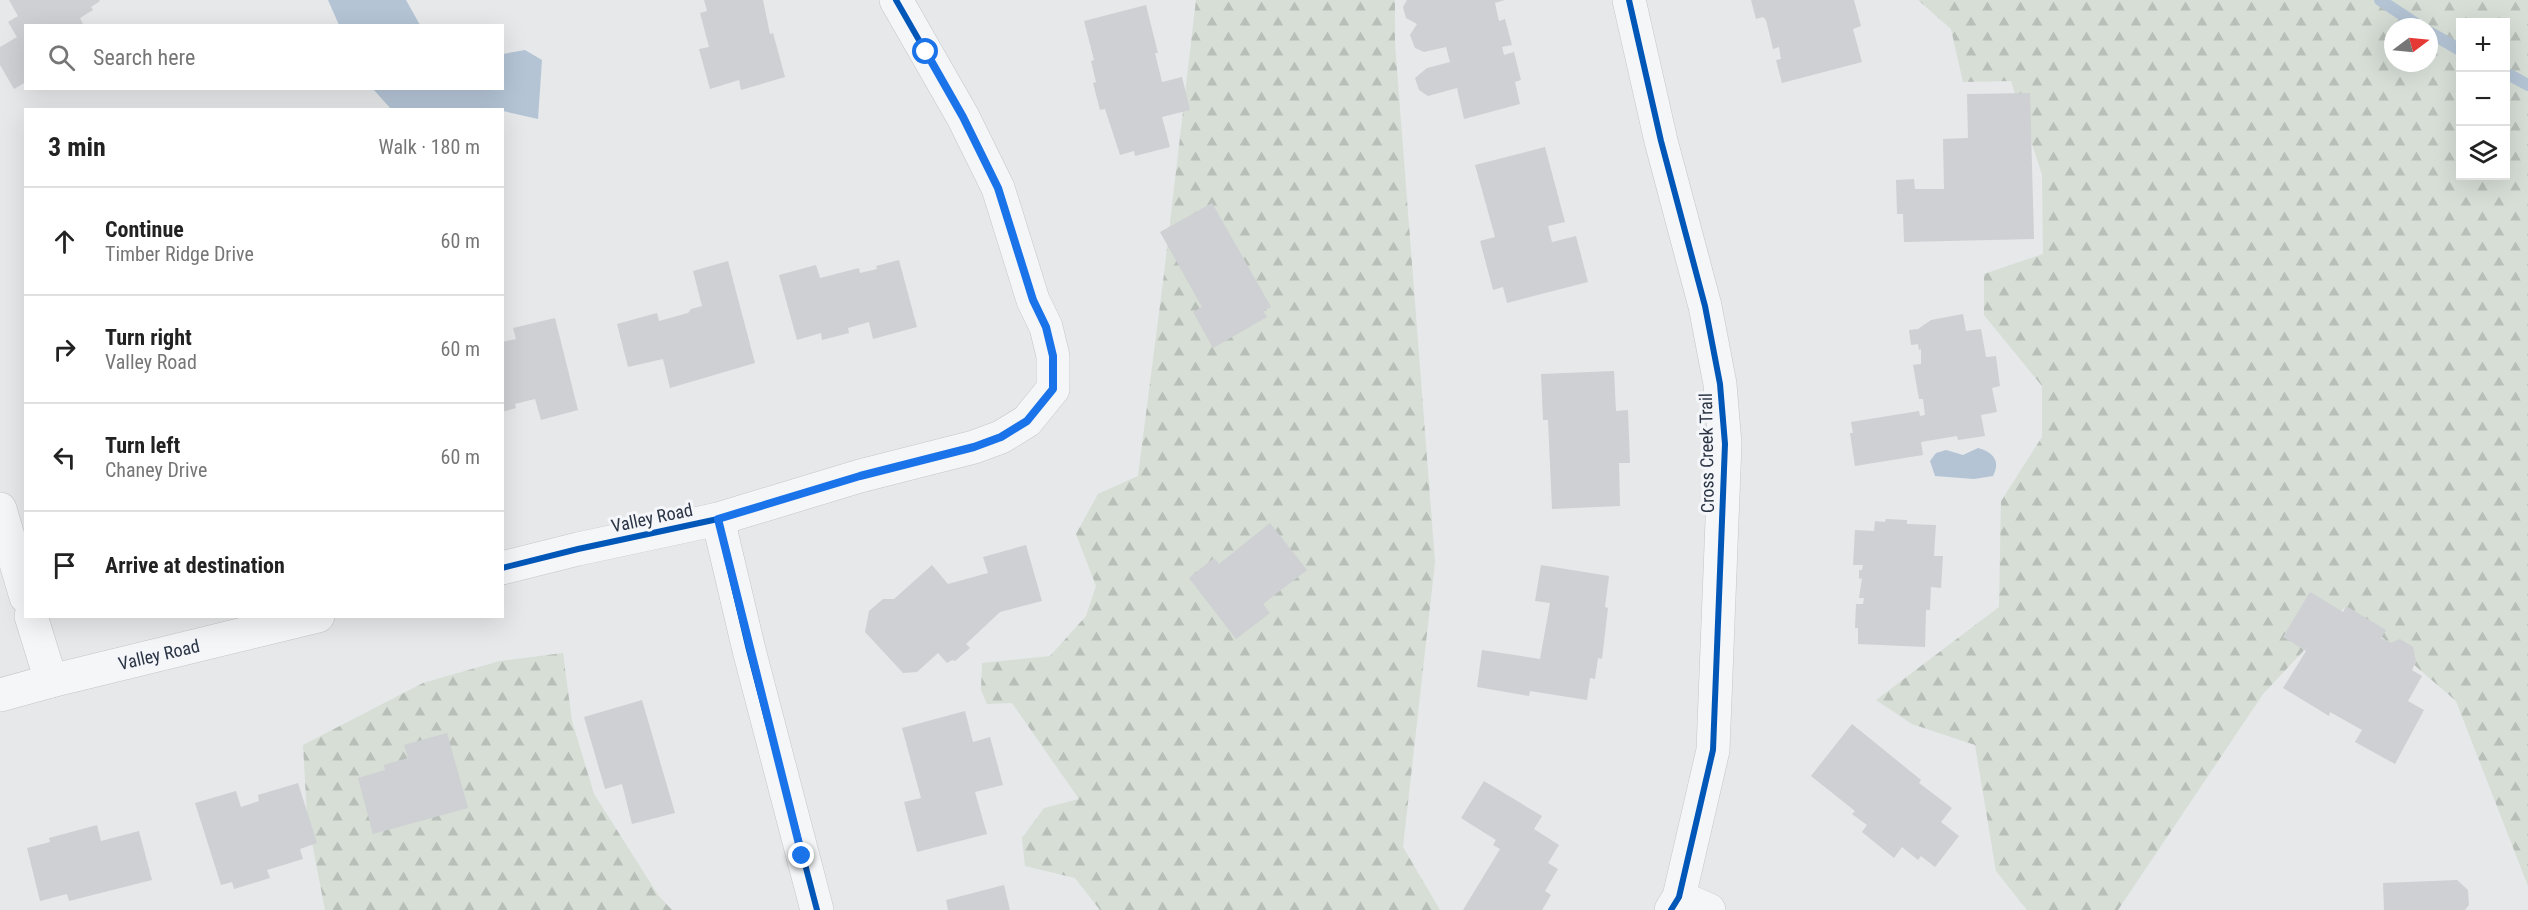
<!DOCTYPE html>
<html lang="en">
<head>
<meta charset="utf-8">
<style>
	:root { --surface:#fff; --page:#f6f6f6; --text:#222; --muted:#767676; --line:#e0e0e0 }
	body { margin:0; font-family:"Roboto Condensed",sans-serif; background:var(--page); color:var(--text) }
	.controls { position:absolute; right:18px; top:18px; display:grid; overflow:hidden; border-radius:0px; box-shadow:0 6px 24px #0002 }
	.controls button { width:54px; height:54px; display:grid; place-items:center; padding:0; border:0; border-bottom:2px solid var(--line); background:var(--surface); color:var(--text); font:30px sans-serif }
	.compass { position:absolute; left:2384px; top:18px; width:54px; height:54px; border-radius:50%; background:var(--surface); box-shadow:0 6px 24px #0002; rotate:74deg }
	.stop { position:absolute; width:18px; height:18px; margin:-14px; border:4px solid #1a73e8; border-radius:50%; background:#fff }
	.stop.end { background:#1a73e8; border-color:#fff; box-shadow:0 2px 6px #0008 }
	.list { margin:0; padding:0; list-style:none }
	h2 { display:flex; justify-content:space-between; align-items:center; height:78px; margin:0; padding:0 24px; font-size:26px }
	h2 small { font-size:20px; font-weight:400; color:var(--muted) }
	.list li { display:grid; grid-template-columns:39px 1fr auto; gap:18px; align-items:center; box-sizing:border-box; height:108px; padding:0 24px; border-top:2px solid var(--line) }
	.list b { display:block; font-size:22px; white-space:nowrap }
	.list p { margin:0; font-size:20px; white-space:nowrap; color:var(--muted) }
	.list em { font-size:20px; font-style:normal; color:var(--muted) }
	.icon { flex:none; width:33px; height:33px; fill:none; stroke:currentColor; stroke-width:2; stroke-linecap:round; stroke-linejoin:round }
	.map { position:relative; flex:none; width:2528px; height:910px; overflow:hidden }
	.search { position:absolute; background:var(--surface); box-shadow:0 6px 24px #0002; left:24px; top:24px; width:480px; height:66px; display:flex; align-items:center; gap:15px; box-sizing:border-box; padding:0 21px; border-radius:0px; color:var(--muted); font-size:22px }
	.panel { position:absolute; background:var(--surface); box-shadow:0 6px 24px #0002; left:24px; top:108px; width:480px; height:510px; border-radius:0px }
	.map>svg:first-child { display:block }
	.forest { fill:url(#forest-firs); fill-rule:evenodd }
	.water { fill:#b4c4d5 }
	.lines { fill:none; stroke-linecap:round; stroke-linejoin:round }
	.stream { stroke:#b4c4d5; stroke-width:12 }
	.building { fill:#ced0d3 }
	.minor-casing { stroke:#c4c6c8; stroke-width:34 }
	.minor { stroke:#f5f6f7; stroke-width:33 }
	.cycleway-casing { stroke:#f4f6f9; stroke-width:10 }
	.cycleway { stroke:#0057b8; stroke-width:6 }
	.route { stroke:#1a73e8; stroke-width:8 }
	.labels { text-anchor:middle; stroke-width:6; stroke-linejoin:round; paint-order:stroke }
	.street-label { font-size:18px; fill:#2b3445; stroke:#f4f6f9 }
</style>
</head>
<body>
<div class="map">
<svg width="2528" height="910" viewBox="0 0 2528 910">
	<defs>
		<pattern id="forest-firs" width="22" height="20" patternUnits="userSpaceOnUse" patternTransform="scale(1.5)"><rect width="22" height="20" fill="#d6ded6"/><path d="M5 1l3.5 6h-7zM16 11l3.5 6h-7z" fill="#b8bfb9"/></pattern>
	</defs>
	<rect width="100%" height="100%" fill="#e6e8ea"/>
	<g class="forest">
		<polygon points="1196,0 1395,0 1395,44 1435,562 1403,847 1440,910 1100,910 1075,878 1025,866 1022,838 1044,808 1079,799 1012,703 987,704 981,690 982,663 1050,656 1086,616 1096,586 1076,534 1098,494 1138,476 1164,274"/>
		<path d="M1918,0H2528V886L2456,701L2346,606L2263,694L2118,910H2027L1996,871L1975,745L1912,724L1876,700L1999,607L2001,501L2042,437V386L1984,315V274L2043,254L2042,174L2011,81L1963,82L1951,29ZM2460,22H2506V176H2460ZM2393,27H2429V63H2393Z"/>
		<polygon points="563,653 572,721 594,794 658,895 672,910 325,910 307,816 303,745 423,683 500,661"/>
	</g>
	<g class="water">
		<polygon points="328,0 406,0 420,25 339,25"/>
		<polygon points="525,50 542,60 538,119 503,111 502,110 391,109 373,89 502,88 503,54"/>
		<path d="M1978,448C1993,452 2001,461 1993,476L1974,479L1935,476L1930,461L1936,453L1946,450L1963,455Z"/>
	</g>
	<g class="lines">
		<g class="stream">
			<polyline points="2380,0 2421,27"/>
			<polyline points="2429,32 2460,50"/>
			<polyline points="2506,73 2528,85"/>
		</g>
	</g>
	<g class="building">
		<polygon points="9,0 99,0 100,1 91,7 93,10 80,18 84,26 26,26 26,82 14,89 0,65 0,47 17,37 8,22 18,16"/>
		<polygon points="704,0 763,0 770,34 773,33 785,77 741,90 739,80 710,89 699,49 709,47 700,13 707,11"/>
		<polygon points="1407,0 1505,0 1495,3 1499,21 1505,19 1512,45 1502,47 1504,55 1514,52 1521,80 1515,82 1520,104 1464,119 1457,88 1428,96 1419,90 1415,78 1427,68 1450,62 1446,47 1424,52 1415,48 1410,35 1417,24 1406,18 1403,7"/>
		<polygon points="1751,0 1854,0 1861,26 1853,29 1862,62 1782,83 1776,60 1781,59 1779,47 1773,49 1766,20 1763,17 1756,19"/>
		<polygon points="1146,5 1158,53 1155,53 1162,82 1182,77 1190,110 1162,117 1170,147 1135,156 1134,151 1120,155 1105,109 1100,110 1093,83 1096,82 1091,61 1094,60 1084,21"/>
		<polygon points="2030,93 2034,239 1904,242 1903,214 1897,214 1896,180 1914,179 1915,189 1944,189 1943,139 1968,138 1967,94"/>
		<polygon points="1545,147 1565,222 1548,226 1552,242 1576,236 1588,282 1507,303 1503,287 1493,290 1480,241 1495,237 1475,165"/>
		<polygon points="1212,203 1271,307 1263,311 1267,317 1213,348 1193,312 1202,307 1160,232"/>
		<polygon points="899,260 917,327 873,339 869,322 848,328 849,333 822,340 821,333 797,340 779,275 816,265 820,278 859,268 860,273 877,269 876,266"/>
		<polygon points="728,261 755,363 670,388 663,359 628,367 617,324 657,313 659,321 688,313 691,309 702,306 693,271"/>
		<polygon points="1963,314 1966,331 1981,329 1986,357 1996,356 2000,386 1992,388 1997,412 1981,415 1985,436 1958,440 1957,436 1921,442 1923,455 1855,466 1850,433 1853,433 1851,422 1919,411 1920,416 1925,415 1923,399 1919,399 1913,365 1921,364 1921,349 1919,350 1918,344 1911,345 1909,330 1918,329 1931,320"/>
		<polygon points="555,318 578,410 541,420 535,399 515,404 516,408 502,412 502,342 516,339 513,328"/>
		<polygon points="1614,371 1616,411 1628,410 1630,463 1619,463 1620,506 1552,509 1548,420 1543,420 1541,374"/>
		<polygon points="1886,519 1907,520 1907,524 1936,525 1934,556 1943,556 1941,588 1931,587 1930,610 1926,610 1925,647 1858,644 1858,628 1855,628 1856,604 1863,604 1864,598 1859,598 1862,578 1859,579 1859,570 1862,570 1863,565 1853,565 1855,530 1874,531 1875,521 1885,522"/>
		<polygon points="1270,523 1307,570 1263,604 1270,613 1236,639 1189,578 1214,558 1219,564"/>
		<polygon points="1026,545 1042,601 1000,612 966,644 970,648 955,661 952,660 947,663 938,653 917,672 903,673 865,632 869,611 883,599 894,599 932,565 948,584 988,573 983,557"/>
		<polygon points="1541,565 1609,576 1605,607 1608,608 1602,659 1598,658 1595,679 1590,678 1587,700 1530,691 1529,696 1477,687 1482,650 1540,659 1550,603 1535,601"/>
		<polygon points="2310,592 2343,612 2346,606 2386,630 2381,638 2391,643 2400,639 2413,647 2416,661 2412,670 2422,676 2408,701 2424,710 2395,764 2355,742 2362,730 2330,712 2329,716 2283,688 2306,651 2283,637"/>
		<polygon points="642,700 675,813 632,824 622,784 605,789 584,717"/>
		<polygon points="965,711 973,742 990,737 1003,785 975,792 987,834 917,852 904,802 921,798 902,728"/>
		<polygon points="1852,724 1921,780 1919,783 1952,808 1941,822 1959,836 1935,867 1921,856 1918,860 1902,847 1894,858 1862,832 1867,825 1852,814 1855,811 1811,776"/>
		<polygon points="447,733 468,808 373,834 358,778 385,770 384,765 408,758 404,745"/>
		<polygon points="1484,781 1542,816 1534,829 1559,845 1548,863 1558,869 1545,891 1551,895 1542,910 1463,910 1500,849 1493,845 1496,840 1461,818"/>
		<polygon points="298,783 317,843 300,849 303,859 267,870 270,878 234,889 232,882 221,885 195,803 236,791 241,807 259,801 258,795"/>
		<polygon points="97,825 101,841 139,831 152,880 69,901 67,894 40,901 27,848 50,842 49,838"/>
		<polygon points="2457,880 2468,890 2469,905 2465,910 2384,910 2383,883"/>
		<polygon points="1004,885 1010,910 948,910 946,900"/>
	</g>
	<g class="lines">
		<defs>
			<g id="minor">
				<polyline points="1629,0 1661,141 1705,306 1720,384 1725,444 1713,750 1679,897 1671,910"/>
				<polyline points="0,509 26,597"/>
				<polyline points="718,519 749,650 817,910"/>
				<polyline points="502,568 578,549 718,519 860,476 974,447 1001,437 1027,421 1053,389 1053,356 1046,327 1033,300 998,188 963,117 896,0"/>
				<polyline points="31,616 51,681"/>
				<polyline points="0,695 51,681 318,616"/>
				<polyline points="1679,897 1709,910"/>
			</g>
		</defs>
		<use href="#minor" class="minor-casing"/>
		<use href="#minor" class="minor"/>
		<defs>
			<g id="cycleway">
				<polyline points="1629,0 1661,141 1705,306 1720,384 1725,444 1713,750 1679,897 1671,910"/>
				<polyline points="718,519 749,650 817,910"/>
				<polyline points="502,568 578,549 718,519 860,476 974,447 1001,437 1027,421 1053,389 1053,356 1046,327 1033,300 998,188 963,117 896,0"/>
			</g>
		</defs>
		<use href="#cycleway" class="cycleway-casing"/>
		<use href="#cycleway" class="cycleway"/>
	</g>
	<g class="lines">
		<polyline class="route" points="802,856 718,519 860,476 974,447 1001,437 1027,421 1053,389 1053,356 1046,327 1033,300 998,188 963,117 926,52"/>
	</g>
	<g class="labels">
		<g class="street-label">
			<text transform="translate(1707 453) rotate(-91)" y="6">Cross Creek Trail</text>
			<text transform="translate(652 518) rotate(-12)" y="6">Valley Road</text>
			<text transform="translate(159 655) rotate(-13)" y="6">Valley Road</text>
		</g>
	</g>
</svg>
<div class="controls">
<button>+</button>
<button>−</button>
<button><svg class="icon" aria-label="layers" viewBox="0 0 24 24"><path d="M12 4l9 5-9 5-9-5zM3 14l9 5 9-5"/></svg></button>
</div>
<svg class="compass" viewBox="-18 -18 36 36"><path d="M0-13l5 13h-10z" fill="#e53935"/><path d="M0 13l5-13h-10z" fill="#767676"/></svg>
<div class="stop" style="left:926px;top:52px"></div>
<div class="stop end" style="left:802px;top:856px"></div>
<div class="search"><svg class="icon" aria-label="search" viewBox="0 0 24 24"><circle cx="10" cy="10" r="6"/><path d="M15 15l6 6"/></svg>Search here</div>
<section class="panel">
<h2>3 min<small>Walk · 180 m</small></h2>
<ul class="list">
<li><svg class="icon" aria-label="ahead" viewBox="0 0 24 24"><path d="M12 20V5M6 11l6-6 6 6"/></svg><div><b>Continue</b><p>Timber Ridge Drive</p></div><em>60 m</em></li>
<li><svg class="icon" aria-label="right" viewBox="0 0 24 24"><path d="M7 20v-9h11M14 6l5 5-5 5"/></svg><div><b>Turn right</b><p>Valley Road</p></div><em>60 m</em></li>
<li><svg class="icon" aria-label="left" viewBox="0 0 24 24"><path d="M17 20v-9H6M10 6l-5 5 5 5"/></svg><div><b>Turn left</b><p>Chaney Drive</p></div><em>60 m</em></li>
<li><svg class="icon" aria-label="arrive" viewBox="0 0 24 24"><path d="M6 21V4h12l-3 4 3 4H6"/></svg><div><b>Arrive at destination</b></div></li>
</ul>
</section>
</div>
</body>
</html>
